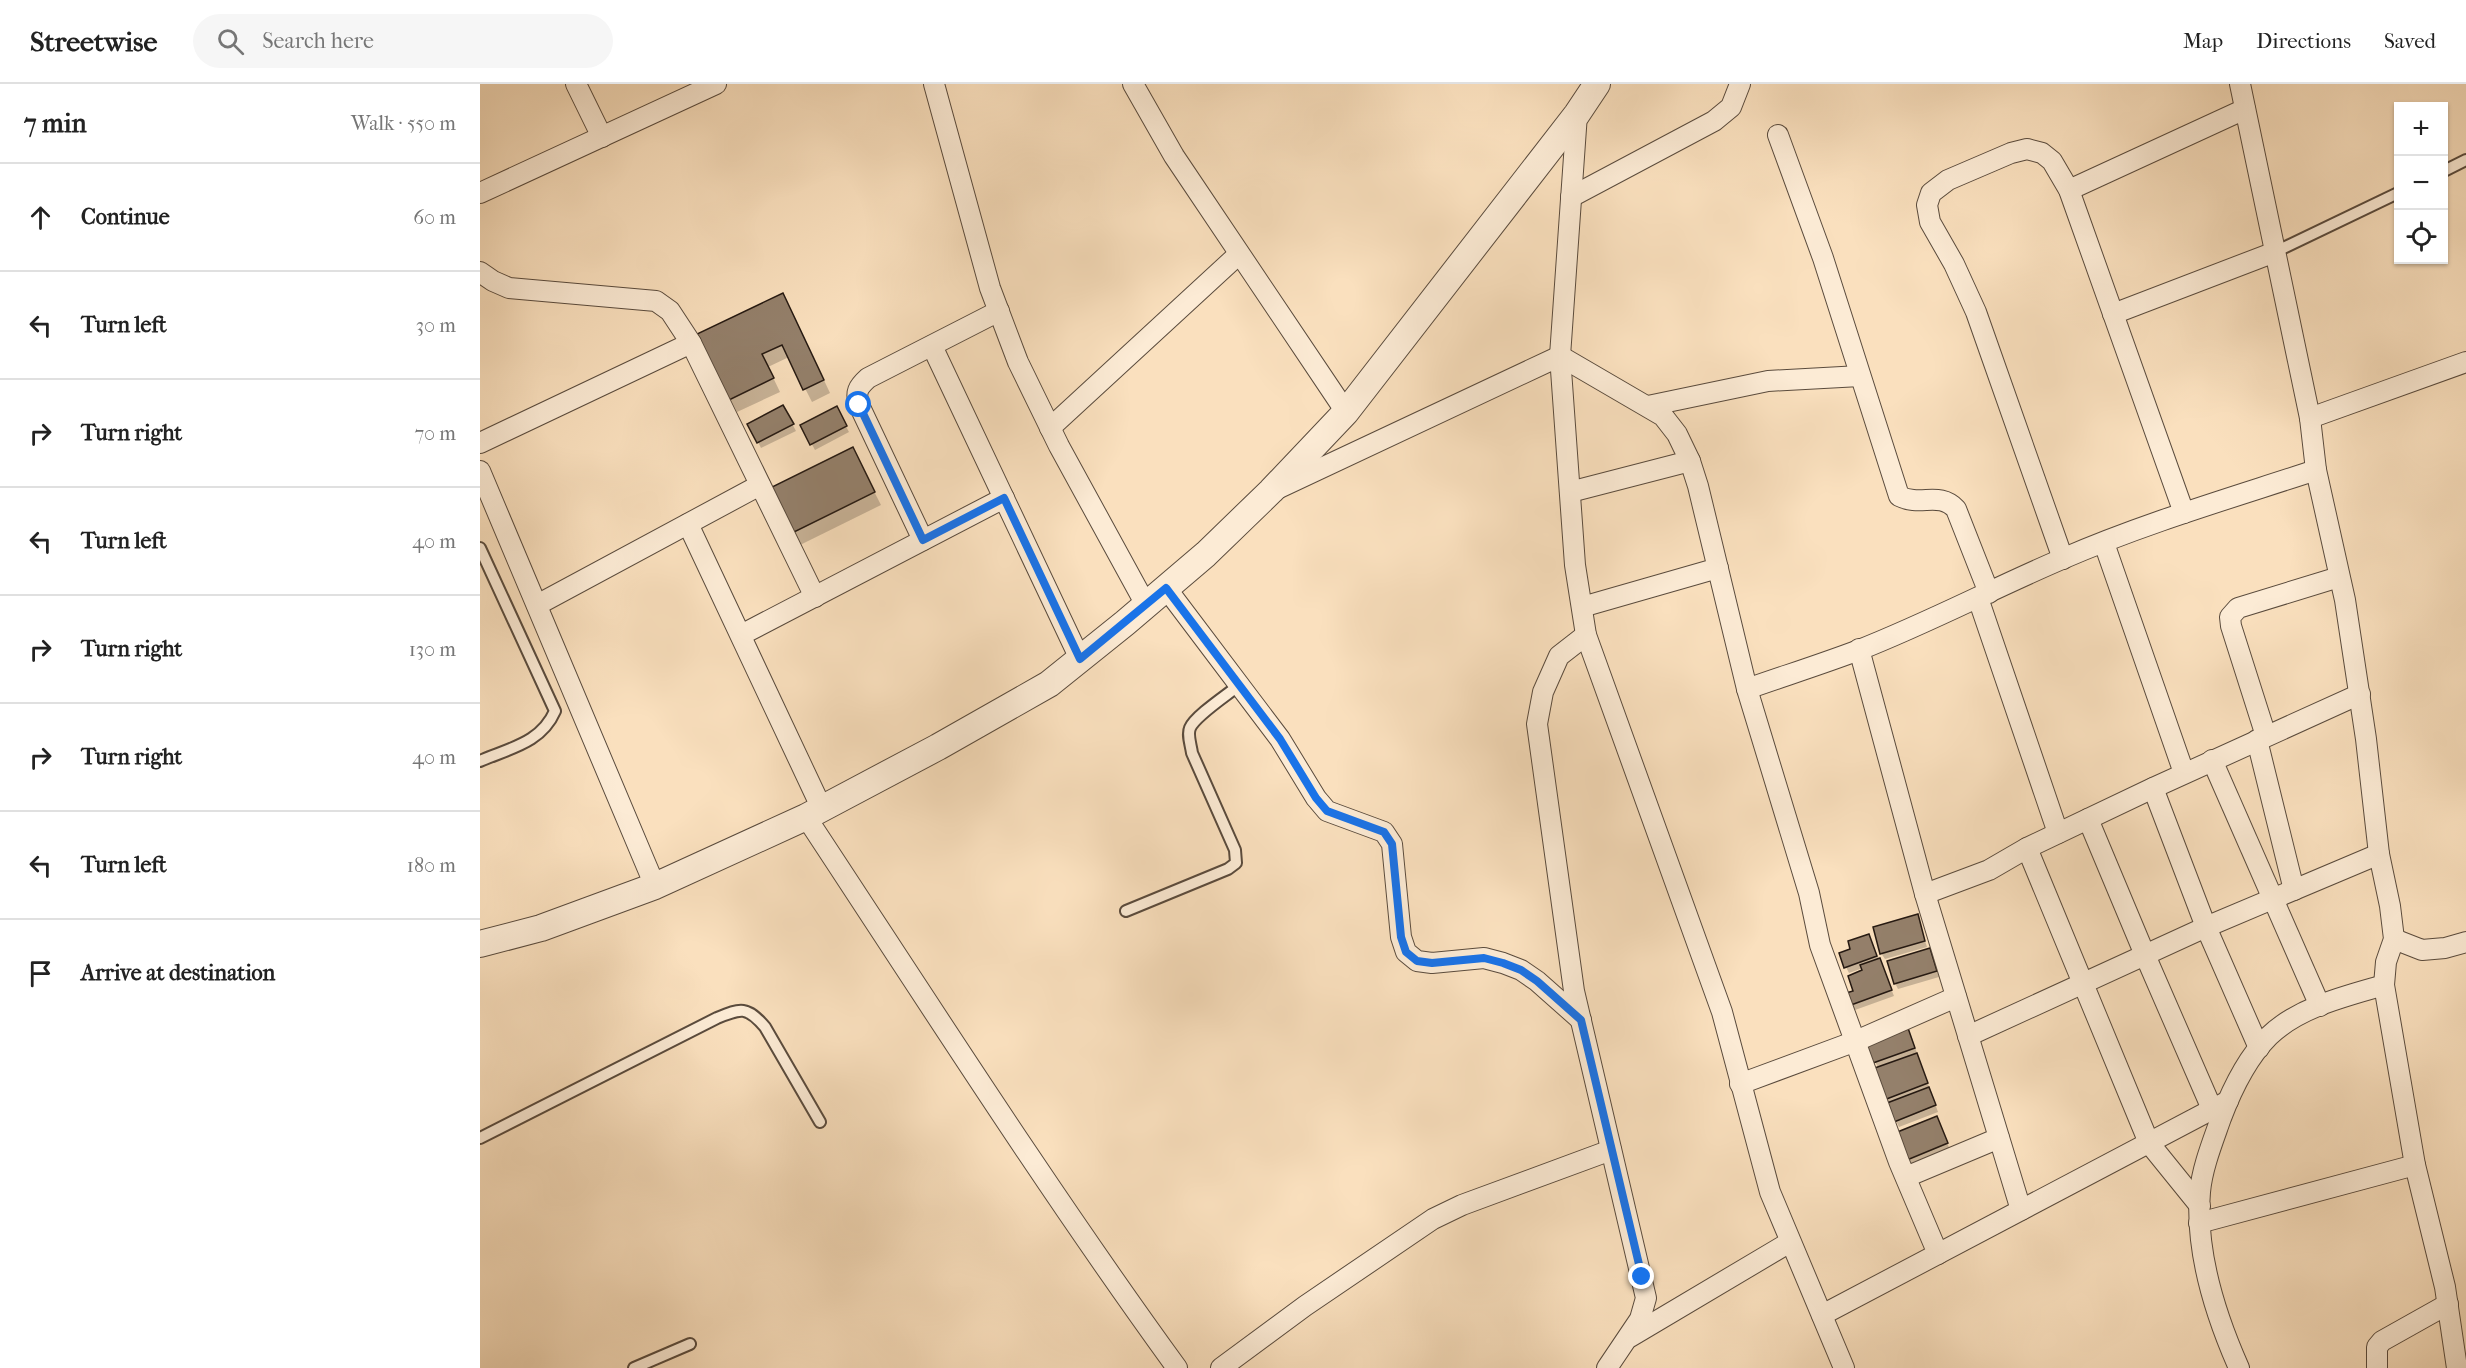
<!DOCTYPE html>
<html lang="en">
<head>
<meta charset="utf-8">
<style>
	:root { --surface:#fff; --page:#f6f6f6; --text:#222; --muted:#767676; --line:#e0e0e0 }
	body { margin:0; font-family:"IM FELL French Canon",serif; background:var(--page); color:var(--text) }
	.controls { position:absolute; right:18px; top:18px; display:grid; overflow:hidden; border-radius:0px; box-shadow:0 2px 4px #0004 }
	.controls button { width:54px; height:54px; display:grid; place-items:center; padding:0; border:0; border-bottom:2px solid var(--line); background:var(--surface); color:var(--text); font:30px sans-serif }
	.stop { position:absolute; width:18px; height:18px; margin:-14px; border:4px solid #1a73e8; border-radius:50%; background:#fff }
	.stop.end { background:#1a73e8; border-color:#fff; box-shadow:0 2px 6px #0008 }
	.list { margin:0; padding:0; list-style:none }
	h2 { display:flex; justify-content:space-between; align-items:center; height:78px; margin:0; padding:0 24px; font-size:26px }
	h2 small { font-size:20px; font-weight:400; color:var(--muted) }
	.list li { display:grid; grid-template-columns:39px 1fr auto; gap:18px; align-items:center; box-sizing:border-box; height:108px; padding:0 24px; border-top:2px solid var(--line) }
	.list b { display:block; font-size:22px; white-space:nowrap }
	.list em { font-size:20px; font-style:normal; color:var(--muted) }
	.icon { flex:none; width:33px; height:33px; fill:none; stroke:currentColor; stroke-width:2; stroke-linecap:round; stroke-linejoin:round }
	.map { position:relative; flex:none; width:1986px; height:1284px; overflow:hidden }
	header { display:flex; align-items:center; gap:36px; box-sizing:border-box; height:84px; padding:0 30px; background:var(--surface); border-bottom:2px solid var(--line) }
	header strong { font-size:28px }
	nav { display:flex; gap:33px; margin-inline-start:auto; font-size:21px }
	.search { width:420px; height:54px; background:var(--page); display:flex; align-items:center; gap:15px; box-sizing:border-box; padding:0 21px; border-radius:33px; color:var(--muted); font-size:22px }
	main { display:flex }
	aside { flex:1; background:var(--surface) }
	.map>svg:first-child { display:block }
	.shadow { fill:#0003 }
	.building { fill:#94806b; stroke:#251912; stroke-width:1.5 }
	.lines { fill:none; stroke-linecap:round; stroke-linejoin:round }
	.service-casing { stroke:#5a4b3d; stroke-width:14 }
	.minor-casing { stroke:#5a4b3d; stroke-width:22 }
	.tertiary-casing { stroke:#5a4b3d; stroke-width:28 }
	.service { stroke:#fcebd5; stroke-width:10 }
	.minor { stroke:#fcebd5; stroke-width:20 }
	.tertiary { stroke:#fcebd5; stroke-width:26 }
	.route { stroke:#1a73e8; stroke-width:8 }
</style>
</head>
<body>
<header>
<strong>Streetwise</strong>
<div class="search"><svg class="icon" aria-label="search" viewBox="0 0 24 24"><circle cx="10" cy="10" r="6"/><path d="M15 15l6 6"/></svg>Search here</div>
<nav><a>Map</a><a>Directions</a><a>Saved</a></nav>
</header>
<main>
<aside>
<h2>7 min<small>Walk · 550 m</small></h2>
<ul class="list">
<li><svg class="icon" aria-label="ahead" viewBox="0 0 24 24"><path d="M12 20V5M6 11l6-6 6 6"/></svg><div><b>Continue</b></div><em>60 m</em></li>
<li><svg class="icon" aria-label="left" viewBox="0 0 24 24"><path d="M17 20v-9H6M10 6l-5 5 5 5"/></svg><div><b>Turn left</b></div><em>30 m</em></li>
<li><svg class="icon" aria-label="right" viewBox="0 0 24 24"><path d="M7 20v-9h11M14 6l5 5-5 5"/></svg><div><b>Turn right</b></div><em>70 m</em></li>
<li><svg class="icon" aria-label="left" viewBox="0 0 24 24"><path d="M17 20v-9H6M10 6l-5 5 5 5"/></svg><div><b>Turn left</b></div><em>40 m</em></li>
<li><svg class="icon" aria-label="right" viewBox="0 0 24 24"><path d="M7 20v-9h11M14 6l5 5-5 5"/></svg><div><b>Turn right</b></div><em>130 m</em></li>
<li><svg class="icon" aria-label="right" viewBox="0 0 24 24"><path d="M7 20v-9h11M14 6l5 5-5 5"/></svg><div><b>Turn right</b></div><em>40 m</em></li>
<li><svg class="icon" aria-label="left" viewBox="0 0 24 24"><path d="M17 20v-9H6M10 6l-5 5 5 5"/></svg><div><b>Turn left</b></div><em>180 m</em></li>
<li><svg class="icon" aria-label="arrive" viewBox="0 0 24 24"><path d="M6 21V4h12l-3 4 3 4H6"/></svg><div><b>Arrive at destination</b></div></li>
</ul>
</aside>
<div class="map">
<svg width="1986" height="1284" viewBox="0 0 1986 1284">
	<rect width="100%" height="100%" fill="#fae0be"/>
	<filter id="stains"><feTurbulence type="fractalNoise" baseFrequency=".00333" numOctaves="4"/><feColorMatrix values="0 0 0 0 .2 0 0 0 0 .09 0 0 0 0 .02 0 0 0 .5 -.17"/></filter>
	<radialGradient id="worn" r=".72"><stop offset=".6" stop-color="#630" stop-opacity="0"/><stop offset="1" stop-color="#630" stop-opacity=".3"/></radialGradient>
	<g class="shadow">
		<polygon points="310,224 350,309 332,318 309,273 288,283 300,308 257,328 219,251"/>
		<polygon points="303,323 316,347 281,364 269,340"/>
		<polygon points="356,324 369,348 335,366 322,342"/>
		<polygon points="379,378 401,421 318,462 311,449"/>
		<polygon points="1437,832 1447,863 1405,875 1401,869"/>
		<polygon points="1392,858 1414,912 1375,926 1372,920 1384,887 1383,884 1369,889 1366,883"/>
		<polygon points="1450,866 1459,893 1418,905 1415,899"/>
		<polygon points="1431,952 1458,1028 1419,1043 1405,1015 1399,985 1395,978"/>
		<polygon points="1460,1040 1470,1066 1431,1081 1428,1075"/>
	</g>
	<g class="building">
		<polygon points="303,209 344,296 323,306 302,261 282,270 294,294 249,316 217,250"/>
		<polygon points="303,321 314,340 277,359 267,340"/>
		<polygon points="357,322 367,342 330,361 320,341"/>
		<polygon points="373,363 395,408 310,450 288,405"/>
		<polygon points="1438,830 1445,857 1400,870 1393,843"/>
		<polygon points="1389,850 1397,872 1364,884 1359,869 1370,865 1368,857"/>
		<polygon points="1450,864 1457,887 1414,900 1407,877"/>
		<polygon points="1400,874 1412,906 1371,921 1366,909 1373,907 1368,892 1382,886 1380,881"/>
		<polygon points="1428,944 1435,964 1393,979 1386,959"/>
		<polygon points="1437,969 1448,999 1404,1016 1392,985"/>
		<polygon points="1449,1003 1456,1021 1414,1038 1407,1019"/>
		<polygon points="1457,1032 1468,1059 1427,1076 1415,1049"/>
	</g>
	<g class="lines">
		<defs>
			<g id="service">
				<polyline points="1964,87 1986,76"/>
				<polyline points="1795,168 1918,109"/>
				<path d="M0,464L75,627C61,659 30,664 0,677"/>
				<path d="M646,827L748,785L756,779L755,766L712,669C711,661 707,651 710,644C715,632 747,611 758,602"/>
				<path d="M0,1054L237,934C261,924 267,922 285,943L340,1038"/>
				<polyline points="154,1284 210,1260"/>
			</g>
			<g id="minor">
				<polyline points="96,0 122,53"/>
				<polyline points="454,0 510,204 538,278 579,362 666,521"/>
				<polyline points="653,0 694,72 866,328"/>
				<polyline points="1760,0 1830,334 1836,386 1865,516 1886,655 1899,770 1910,822 1914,855 1906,878 1904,901 1935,1081 1965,1203 1977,1284"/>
				<polyline points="1097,30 1080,272 1095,481 1106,551 1242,928 1290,1108 1364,1284"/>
				<path d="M1298,51L1343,174L1419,412C1441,423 1459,407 1476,425L1509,509"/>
				<polyline points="1589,106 1765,25"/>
				<polyline points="0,109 236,0"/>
				<polyline points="1091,113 1234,37 1251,23 1260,0"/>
				<polyline points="0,188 13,197 29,204 176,217 190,227 211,259 335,513"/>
				<polyline points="1633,230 1795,168"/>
				<polyline points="452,262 600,575"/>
				<polyline points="1168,322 1288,297 1380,292"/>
				<polyline points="1830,334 1986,278"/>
				<polyline points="570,344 759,170"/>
				<polyline points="0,359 211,259"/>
				<polyline points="0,387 175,802"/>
				<polyline points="799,404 1080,272 1183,332 1197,350 1210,377 1218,402 1267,605 1329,809 1340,861 1419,1078 1458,1170"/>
				<polyline points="1090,408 1210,377"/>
				<polyline points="208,440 342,725"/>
				<path d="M443,456L379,321C375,308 378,303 388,294L519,227"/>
				<polyline points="1624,459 1704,689"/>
				<polyline points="1583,475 1496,228 1474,180 1450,138 1447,121 1451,109 1468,96 1531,69 1547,65 1562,69 1572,77 1589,106 1704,429"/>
				<polyline points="686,504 800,655 836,714 847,727 904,748 912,760 921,853 926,868 937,877 952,879 1004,874 1023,879 1041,886 1057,897 1101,936"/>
				<polyline points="1498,514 1578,749"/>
				<polyline points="57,521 280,401"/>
				<polyline points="1102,523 1238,484"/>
				<polyline points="261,551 524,414"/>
				<polyline points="1106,551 1079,572 1063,608 1057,640 1094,907 1166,1214 1160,1235 1127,1284"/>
				<polyline points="1379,565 1445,810 1541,1126"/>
				<path d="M1267,605C1304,592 1342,580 1379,566C1448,539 1514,504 1582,475C1665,439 1751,414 1836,386"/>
				<polyline points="1786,652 1751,542 1750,533 1758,524 1859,493"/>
				<polyline points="1777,656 1814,806"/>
				<polyline points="1732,676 1840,922"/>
				<polyline points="1673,704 1726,843 1779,964"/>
				<path d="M326,733C448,918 567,1105 697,1284"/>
				<polyline points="1608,735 1665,871 1732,1025"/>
				<polyline points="1547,764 1669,1059 1720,1122"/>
				<polyline points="1445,810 1509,786 1547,764 1673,704 1880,610"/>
				<polyline points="1914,855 1942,866 1965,864 1986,858"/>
				<polyline points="1488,952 1726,843 1899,770"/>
				<polyline points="1260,1000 1376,957 1476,913"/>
				<polyline points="1426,1093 1519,1054"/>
				<polyline points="1719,1139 1935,1081"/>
				<polyline points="1342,1231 1748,1017"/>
				<polyline points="1150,1253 1310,1158"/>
				<polyline points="741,1284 825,1222 953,1135 982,1121 1131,1066"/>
				<path d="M1759,1284C1735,1230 1715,1168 1720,1108C1722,1084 1733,1057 1741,1034C1752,1005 1767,974 1789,952C1819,923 1866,912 1904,901"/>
				<polyline points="1897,1284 1897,1263 1902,1257 1968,1220"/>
			</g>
			<polyline id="tertiary" points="0,860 61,844 175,802 326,733 458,663 569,600 645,539 726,470 791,407 866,328 1097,30 1117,0"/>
		</defs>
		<use href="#service" class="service-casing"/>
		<use href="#minor" class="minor-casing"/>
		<use href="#tertiary" class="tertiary-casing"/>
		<use href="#service" class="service"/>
		<use href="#minor" class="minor"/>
		<use href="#tertiary" class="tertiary"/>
	</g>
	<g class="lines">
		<polyline class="route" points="379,321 443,456 524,414 600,575 686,504 800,655 836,714 847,727 904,748 912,760 921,853 926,868 937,877 952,879 1004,874 1023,879 1041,886 1057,897 1101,936 1162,1193"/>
	</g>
	<rect width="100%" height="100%" filter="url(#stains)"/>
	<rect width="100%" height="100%" fill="url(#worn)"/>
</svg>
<div class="controls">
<button>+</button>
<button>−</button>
<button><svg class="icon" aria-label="locate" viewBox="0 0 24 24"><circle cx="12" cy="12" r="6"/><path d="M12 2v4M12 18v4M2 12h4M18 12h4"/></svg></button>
</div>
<div class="stop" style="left:379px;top:321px"></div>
<div class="stop end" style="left:1162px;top:1193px"></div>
</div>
</main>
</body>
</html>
